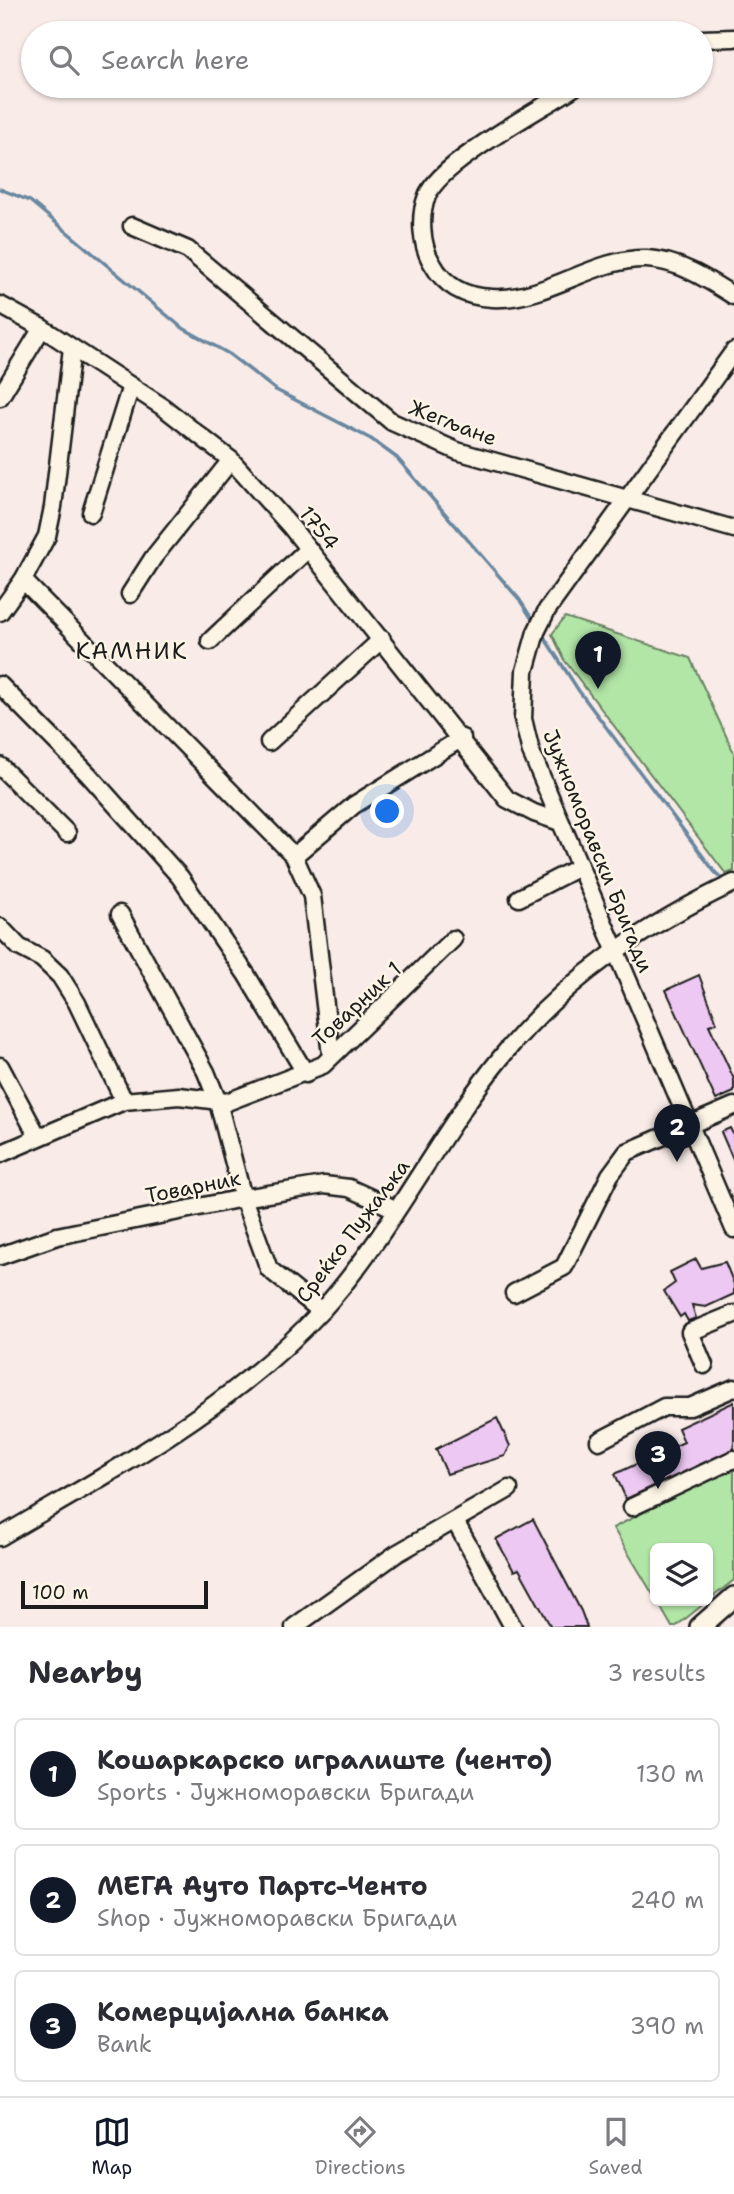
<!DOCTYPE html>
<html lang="en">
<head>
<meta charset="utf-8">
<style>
	:root { --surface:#fff; --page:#f2f2f3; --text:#2b2b33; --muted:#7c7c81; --line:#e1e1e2; --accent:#111827 }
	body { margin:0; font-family:"Shantell Sans",sans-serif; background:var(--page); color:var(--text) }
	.controls { position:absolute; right:21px; bottom:21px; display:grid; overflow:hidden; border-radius:10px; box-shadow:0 2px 5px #0004 }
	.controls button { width:63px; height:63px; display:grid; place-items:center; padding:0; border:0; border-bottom:2px solid var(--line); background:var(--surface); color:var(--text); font:35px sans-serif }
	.scale { position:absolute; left:21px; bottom:18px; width:187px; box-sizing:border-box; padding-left:7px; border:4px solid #1c1c1c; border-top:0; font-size:19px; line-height:24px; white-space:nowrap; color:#1c1c1c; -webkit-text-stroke:5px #fcf5e5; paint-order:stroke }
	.you { position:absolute; left:388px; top:812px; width:24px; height:24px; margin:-18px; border:5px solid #fff; border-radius:50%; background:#1a73e8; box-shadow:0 0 0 10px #1a73e833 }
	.badge { display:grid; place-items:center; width:46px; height:46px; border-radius:50%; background:var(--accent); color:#fff; font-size:23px; font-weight:700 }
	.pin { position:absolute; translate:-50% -58px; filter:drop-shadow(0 2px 4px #0008) }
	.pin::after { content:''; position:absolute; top:37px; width:24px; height:21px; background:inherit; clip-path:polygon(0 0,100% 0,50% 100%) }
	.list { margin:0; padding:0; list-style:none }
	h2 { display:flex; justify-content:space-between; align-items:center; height:91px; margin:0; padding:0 28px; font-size:30px }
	h2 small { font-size:23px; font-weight:400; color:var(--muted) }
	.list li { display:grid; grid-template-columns:46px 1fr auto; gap:21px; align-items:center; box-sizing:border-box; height:112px; margin:0 14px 14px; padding:0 14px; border:2px solid var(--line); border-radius:10px }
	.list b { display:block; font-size:26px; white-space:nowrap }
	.list p { margin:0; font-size:23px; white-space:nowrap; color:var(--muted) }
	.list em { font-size:23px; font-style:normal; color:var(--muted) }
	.icon { flex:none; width:38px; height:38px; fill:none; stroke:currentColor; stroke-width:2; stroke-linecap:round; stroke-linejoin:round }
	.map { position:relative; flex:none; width:734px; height:1627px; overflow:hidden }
	.search { position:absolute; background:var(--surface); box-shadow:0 2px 5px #0004; left:21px; right:21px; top:21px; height:77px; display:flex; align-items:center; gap:18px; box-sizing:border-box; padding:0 24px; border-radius:38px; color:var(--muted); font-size:26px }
	.sheet { height:469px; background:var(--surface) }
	nav { display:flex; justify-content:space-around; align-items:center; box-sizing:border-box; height:98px; border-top:2px solid var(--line); background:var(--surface); font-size:19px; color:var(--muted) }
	nav a { display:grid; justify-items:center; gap:4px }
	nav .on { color:var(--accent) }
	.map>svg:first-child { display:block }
	.green { fill:#b2e6a7; stroke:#678162; stroke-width:2 }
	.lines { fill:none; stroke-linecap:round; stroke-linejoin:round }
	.stream { stroke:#67869f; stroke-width:3.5 }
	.building { fill:#edc8f2; stroke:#1c1c1c; stroke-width:2 }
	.minor-casing { stroke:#1c1c1c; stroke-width:21 }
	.major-casing { stroke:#1c1c1c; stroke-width:24 }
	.minor { stroke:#fcf5e5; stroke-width:16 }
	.major { stroke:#fcf5e5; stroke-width:19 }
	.labels { text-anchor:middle; stroke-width:5; stroke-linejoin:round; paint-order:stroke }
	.street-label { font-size:21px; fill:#1c1c1c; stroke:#fcf5e5 }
	.neighbourhood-label { font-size:23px; letter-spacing:2px; fill:#1c1c1c; stroke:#fcf5e5 }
</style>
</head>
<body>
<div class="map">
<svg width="734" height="1627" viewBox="0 0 734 1627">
	<rect width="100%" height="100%" fill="#f9ece8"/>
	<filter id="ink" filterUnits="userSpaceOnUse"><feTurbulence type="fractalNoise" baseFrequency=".0143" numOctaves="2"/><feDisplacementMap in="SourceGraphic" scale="14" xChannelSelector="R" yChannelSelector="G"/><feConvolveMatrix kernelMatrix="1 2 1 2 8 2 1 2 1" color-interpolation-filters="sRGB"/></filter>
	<g filter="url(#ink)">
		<g class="green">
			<polygon points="565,617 690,658 734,753 734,871 726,874 565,661 552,634"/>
			<polygon points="734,1466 734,1580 675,1627 672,1627 657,1601 708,1601 708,1548 655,1548 655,1598 613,1528"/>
		</g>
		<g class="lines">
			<g class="stream">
				<polyline points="0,189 30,201 181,327 229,354 276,390 371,439 397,458 519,599 534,622"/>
				<polyline points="542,634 579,691 714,871 724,881"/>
			</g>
		</g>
		<g class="building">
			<polygon points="699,975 717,1023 709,1025 734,1079 734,1092 716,1100 666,990"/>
			<polygon points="730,1128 734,1136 734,1162 721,1132"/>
			<polygon points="696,1259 701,1268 725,1262 734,1284 734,1294 706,1307 692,1305 696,1318 688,1321 684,1314 680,1317 664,1291 675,1283 670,1272"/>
			<polygon points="734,1402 734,1449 626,1499 615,1474 684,1442 678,1428"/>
			<polygon points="497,1418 510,1446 505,1456 447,1474 436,1449"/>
			<polygon points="533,1519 581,1611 587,1627 551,1627 519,1569 514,1571 496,1539"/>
		</g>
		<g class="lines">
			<defs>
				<g id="minor">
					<polyline points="701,39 734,38"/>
					<path d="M576,86C542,109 440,162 427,196C419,216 421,245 432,263C445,287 465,297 492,298C546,301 594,257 647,259C680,261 707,279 734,296"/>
					<polyline points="132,226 188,250 392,422 457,451 734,529"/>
					<polyline points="0,305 42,328 163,407 231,460 291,527 507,799 534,813 560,822"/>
					<polyline points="734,351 547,610 536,632 525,671 523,719 531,752 734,1229"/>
					<polyline points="0,397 42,328"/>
					<polyline points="91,513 131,386"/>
					<polyline points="23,580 294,856 312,896 331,1055"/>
					<polyline points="130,594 153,558 231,460"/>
					<polyline points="0,612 23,580 47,536 53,507 72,348"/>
					<polyline points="210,641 308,549"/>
					<polyline points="0,685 88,774 180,877 246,974 306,1074"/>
					<polyline points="269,742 382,639"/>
					<polyline points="0,766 67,833"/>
					<polyline points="294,856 354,805 462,738"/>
					<polyline points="519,898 579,867"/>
					<polyline points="120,914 206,1072 218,1102 243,1198 269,1269 321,1311"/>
					<polyline points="0,927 19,947 42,959 60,976 77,1003 124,1101"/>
					<polyline points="0,1066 38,1137"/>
					<polyline points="0,1154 124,1101 179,1096 227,1102 323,1065 453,939"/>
					<polyline points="0,1256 57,1236 243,1198 324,1185 349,1188 395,1209"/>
					<polyline points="514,1293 564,1267 610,1175 627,1152 734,1106"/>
					<polyline points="704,1365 690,1332 734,1314"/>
					<polyline points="599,1441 664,1407 690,1407 734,1388"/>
					<polyline points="632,1507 734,1459"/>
					<polyline points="455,1521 513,1627"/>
					<path d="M0,1537C113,1470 233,1408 323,1309C391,1234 438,1134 503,1055C566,978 645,925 734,883"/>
					<polyline points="294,1627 396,1554 509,1489"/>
				</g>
				<polyline id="major" points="700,1627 734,1597"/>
			</defs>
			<use href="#minor" class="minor-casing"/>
			<use href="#major" class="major-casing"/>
			<use href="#minor" class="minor"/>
			<use href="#major" class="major"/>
		</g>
	</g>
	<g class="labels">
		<g class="street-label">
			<text transform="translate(453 423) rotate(21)" y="7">Жегљане</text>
			<text transform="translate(319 528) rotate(51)" y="7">1754</text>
			<text transform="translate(598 851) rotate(68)" y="7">Јужноморавски Бригади</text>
			<text transform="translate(357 1004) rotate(-43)" y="7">Товарник 1</text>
			<text transform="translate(193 1187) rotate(-11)" y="7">Товарник</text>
			<text transform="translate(353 1231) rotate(-53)" y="7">Среќко Пужаљка</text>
		</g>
		<g class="neighbourhood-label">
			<text x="132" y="659">КАМНИК</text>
		</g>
	</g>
</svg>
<div class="controls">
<button><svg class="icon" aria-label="layers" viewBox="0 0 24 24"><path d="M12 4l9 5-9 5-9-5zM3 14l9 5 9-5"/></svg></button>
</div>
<div class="scale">100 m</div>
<div class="you"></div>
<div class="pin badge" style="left:598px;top:689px">1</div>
<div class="pin badge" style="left:677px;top:1162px">2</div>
<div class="pin badge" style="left:658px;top:1489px">3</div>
<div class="search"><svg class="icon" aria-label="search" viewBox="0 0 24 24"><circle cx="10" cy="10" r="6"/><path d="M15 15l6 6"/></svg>Search here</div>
</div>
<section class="sheet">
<h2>Nearby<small>3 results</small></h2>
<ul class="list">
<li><span class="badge">1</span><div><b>Кошаркарско игралиште (ченто)</b><p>Sports · Јужноморавски Бригади</p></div><em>130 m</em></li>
<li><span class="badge">2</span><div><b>МЕГА Ауто Партс-Ченто</b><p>Shop · Јужноморавски Бригади</p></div><em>240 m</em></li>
<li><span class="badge">3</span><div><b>Комерцијална банка</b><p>Bank</p></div><em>390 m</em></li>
</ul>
</section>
<nav>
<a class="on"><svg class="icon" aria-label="map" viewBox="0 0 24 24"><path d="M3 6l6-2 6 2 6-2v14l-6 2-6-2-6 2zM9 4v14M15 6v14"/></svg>Map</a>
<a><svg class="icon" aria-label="directions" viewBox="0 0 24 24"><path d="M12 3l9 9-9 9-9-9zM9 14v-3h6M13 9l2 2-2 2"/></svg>Directions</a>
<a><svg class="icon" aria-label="saved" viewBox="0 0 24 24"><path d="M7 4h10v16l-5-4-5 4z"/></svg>Saved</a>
</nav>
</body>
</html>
